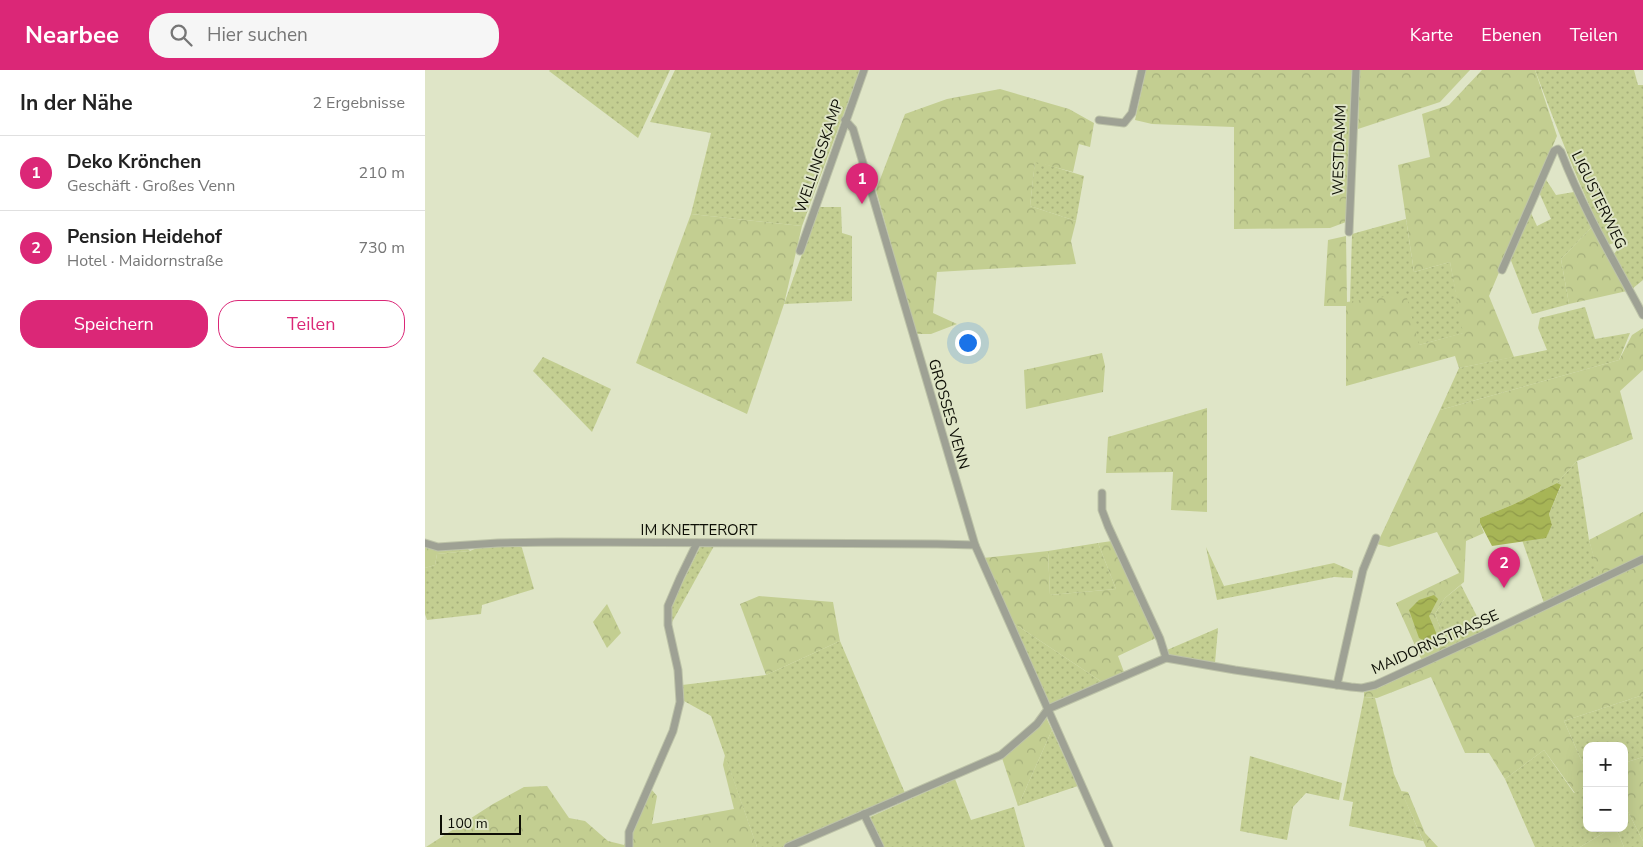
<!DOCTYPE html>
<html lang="de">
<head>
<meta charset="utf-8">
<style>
	:root { --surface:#fff; --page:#f6f6f6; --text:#222; --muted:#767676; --line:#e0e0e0; --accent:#db2777 }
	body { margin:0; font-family:"Nunito Sans",sans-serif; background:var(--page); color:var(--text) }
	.controls { position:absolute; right:15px; bottom:15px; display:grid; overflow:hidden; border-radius:10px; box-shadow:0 5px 20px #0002 }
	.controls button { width:45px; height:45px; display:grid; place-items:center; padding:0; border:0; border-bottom:1px solid var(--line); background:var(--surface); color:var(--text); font:25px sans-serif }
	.scale { position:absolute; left:15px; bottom:12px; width:81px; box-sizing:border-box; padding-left:5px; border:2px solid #0d0e05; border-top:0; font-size:14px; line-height:18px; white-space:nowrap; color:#0d0e05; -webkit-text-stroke:4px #dfe5c7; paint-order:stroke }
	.you { position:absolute; left:542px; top:272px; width:18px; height:18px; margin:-12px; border:4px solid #fff; border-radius:50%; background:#1a73e8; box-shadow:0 0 0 8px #1a73e833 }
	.badge { display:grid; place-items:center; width:32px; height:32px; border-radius:50%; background:var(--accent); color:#fff; font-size:16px; font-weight:700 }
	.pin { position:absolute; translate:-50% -41px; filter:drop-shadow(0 1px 2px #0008) }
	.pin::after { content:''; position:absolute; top:26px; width:18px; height:15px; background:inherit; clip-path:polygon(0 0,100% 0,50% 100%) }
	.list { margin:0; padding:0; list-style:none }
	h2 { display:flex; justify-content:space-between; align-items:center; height:65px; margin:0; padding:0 20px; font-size:21px }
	h2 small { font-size:16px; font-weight:400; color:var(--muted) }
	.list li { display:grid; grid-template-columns:32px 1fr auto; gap:15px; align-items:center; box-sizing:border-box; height:75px; padding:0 20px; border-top:1px solid var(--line) }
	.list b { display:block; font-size:19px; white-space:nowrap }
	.list p { margin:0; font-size:16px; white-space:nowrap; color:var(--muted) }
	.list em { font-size:16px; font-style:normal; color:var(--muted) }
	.actions { display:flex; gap:10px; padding:15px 20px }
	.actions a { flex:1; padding:11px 0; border:1px solid var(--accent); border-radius:20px; text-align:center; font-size:18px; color:var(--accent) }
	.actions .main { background:var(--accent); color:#fff }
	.icon { flex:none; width:28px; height:28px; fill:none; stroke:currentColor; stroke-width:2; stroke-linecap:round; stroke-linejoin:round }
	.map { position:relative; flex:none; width:1218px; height:777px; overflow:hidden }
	header { display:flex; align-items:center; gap:30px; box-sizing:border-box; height:70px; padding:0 25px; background:var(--accent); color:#fff }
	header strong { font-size:24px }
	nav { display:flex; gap:28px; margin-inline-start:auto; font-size:18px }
	.search { width:350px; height:45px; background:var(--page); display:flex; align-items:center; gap:12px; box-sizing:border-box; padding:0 18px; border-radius:20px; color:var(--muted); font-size:19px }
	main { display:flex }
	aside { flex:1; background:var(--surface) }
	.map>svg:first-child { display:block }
	.grass { fill:url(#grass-dots) }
	.forest { fill:url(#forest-crowns) }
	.water { fill:url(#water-waves) }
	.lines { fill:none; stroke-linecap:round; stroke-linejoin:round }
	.minor-casing { stroke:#bdc3a8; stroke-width:9 }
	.minor { stroke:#9ea194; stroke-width:7 }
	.labels { text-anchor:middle; stroke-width:4; stroke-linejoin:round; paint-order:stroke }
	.street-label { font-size:15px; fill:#0d0e05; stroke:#dfe5c7 }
</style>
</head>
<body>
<header>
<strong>Nearbee</strong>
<div class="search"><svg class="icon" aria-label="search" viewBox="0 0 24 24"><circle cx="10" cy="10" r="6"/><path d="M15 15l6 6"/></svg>Hier suchen</div>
<nav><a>Karte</a><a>Ebenen</a><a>Teilen</a></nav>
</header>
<main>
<aside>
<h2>In der Nähe<small>2 Ergebnisse</small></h2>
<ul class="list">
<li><span class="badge">1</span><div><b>Deko Krönchen</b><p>Geschäft · Großes Venn</p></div><em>210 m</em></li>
<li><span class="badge">2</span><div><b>Pension Heidehof</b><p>Hotel · Maidornstraße</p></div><em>730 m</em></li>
</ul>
<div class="actions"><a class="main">Speichern</a><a>Teilen</a></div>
</aside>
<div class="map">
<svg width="1218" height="777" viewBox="0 0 1218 777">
	<defs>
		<pattern id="grass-dots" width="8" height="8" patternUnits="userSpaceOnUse" patternTransform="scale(1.25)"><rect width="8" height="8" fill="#c3ce91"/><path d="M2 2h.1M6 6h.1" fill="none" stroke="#a6b07c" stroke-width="1.8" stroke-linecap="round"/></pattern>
		<pattern id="forest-crowns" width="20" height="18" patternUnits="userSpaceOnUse" patternTransform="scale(1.25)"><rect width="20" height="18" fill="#c3ce91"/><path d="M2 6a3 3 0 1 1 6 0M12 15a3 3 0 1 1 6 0" fill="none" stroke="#a6b07c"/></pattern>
		<pattern id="water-waves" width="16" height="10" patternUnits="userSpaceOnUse" patternTransform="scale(1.25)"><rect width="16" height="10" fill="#a7b556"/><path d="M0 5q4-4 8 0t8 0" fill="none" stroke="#8f9a49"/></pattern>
	</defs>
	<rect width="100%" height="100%" fill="#dfe5c7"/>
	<g class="grass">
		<polygon points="125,0 245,0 213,68 124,1"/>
		<polygon points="250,0 435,0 377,156 266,144 286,63 225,52"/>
		<path d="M1110,0H1209L1213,15H1218V210L1207,219L1188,185L1201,169L1183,175C1155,118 1132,59 1110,0Z"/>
		<polygon points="610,91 659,106 651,151 605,136"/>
		<polygon points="1120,108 1131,125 1149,122 1167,157 1136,189 1144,234 1107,244 1085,188 1105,141 1112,156 1126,149 1113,120"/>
		<polygon points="394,137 416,137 417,163 427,166 427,231 359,234"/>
		<polygon points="981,149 989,202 1025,192 1039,263 994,275 925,232 927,164"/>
		<polygon points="1160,237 1170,269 1205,263 1194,290 1015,340 1034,298 1122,280 1113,258 1115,248"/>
		<polygon points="118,287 186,319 167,362 108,301"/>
		<polygon points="1152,391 1164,470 1175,507 1119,533 1097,470 1121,467 1127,455 1124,444 1136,416 1132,413"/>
		<polygon points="673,473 691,519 625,525 623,481"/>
		<polygon points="78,476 95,476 97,478 109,519 57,535 56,544 2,550 0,544 0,498 10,495 12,484 45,481 52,478"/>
		<polygon points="289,476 246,554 246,536 275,477"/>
		<polygon points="781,477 799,516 909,493 928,501 927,508 909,507 792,530"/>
		<polygon points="1036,515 1060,562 1024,579 1010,544 1020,528"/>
		<polygon points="587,552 677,612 625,636"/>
		<polygon points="793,558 790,593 743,585 742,580"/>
		<polygon points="415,571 480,723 358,777 332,777 286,646 259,631 257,615 341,605"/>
		<polygon points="1218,625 1218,687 1199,693 1199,676 1162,676 1162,703 1139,651"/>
		<polygon points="939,627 950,628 969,704 998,771 924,756 928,732 918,730"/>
		<polygon points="627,660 653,716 593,736"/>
		<polygon points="1119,680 1149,723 1162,715 1162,758 1187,758 1155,777 1110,777 1080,709"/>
		<polygon points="825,686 917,713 914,730 881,723 868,737 862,770 815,761"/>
		<polygon points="530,709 546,750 589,737 600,777 458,777 445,747"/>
		<polygon points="1199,734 1218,771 1218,777 1199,777 1191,758 1199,758"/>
	</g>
	<g class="forest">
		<polygon points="721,0 927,0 921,152 905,158 809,159 809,57 727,54 710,50"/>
		<polygon points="935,0 1045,0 1015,32 933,59"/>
		<polygon points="1057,0 1110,0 1132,66 1064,226 1089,287 1034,298 1030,286 921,316 921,236 899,236 903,170 921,166 922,232 981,224 994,275 1038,263 1025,192 989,202 973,95 1005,87 997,44 1024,35"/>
		<polygon points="575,19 644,39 669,53 665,77 654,74 648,102 610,92 605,136 651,151 646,171 651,194 512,202 508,243 532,254 506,264 491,264 451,120 480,44 522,29"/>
		<polygon points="266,144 377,156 359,234 322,344 211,293"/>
		<polygon points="1167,157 1202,221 1144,234 1136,189"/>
		<polygon points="1218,258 1218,300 1195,321 1208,369 1152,391 1132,413 1087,435 1055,448 1055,453 1059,463 1041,471 1039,512 1020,528 1010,544 1024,579 997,591 971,533 1034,503 1012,462 964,477 952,474 1015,340 1194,290 1207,265"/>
		<polygon points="677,283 680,296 678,322 601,339 599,300"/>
		<polygon points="782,338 782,442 746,440 748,402 681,403 683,367"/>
		<polygon points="1218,442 1218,625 1139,651 1162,703 1162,715 1150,723 1119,680 1080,709 1064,683 1040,683 1006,607 952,628 939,627 939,621 951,619 1176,514 1164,470"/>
		<polygon points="687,471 731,568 693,586 699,602 677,612 587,552 558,488 623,481 625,525 691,519 673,473"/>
		<polygon points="0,477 14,480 43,479 45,481 12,484 10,495 0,498"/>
		<polygon points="334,526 408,532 415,571 341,605 315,534"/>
		<polygon points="182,534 196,563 182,578 168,552"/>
		<polygon points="621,647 627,660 593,736 577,688"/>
		<polygon points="300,685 332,777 1,777 68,734 99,717 122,716 144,748 160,751 183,771 199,775 227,720 232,726 227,754 309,739 298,695"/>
		<polygon points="1218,687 1218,771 1199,734 1199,693"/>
		<polygon points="976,721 983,722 1000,763 1013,777 1001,777"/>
		<polygon points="1187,758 1191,758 1199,777 1155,777"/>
	</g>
	<g class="water">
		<polygon points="1132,413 1136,415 1124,444 1127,455 1121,468 1067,476 1055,453 1055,448 1087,435"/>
		<polygon points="1009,525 1013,529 1004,546 1012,565 1004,573 994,568 984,540 994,530"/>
	</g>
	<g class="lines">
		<defs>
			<g id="minor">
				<polyline points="420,50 428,59 550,475 684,777"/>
				<polyline points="674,50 699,53 707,43 717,0"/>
				<polyline points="924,162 931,0"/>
				<polyline points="375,181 439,0"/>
				<path d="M1077,200L1129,81L1133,79L1136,82C1158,139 1189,191 1218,245"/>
				<polyline points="677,423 677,440 683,456 735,569 741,588"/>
				<polyline points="0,473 13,477 73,473 132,472 512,474 550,475"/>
				<polyline points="912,615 938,500 951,468"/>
				<polyline points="439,744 455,777"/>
				<polyline points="204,777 204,762 248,661 255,632 253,600 243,555 243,536 255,508 272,473"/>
				<polyline points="363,777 576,685 612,654 623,639 741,588 810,600 926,617 937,618 950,615 1063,563 1218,489"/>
			</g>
		</defs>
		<use href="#minor" class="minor-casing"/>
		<use href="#minor" class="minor"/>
	</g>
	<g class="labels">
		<g class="street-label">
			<text transform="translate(914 80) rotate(-88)" y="5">WESTDAMM</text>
			<text transform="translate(394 86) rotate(-71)" y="5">WELLINGSKAMP</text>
			<text transform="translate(1174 130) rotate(64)" y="5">LIGUSTERWEG</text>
			<text transform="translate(524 344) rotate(74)" y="5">GROSSES VENN</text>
			<text x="274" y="465">IM KNETTERORT</text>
			<text transform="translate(1010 572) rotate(-24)" y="5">MAIDORNSTRASSE</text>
		</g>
	</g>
</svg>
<div class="controls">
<button>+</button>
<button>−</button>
</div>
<div class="scale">100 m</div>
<div class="you"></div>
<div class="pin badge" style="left:437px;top:134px">1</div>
<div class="pin badge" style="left:1079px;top:518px">2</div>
</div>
</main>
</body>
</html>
